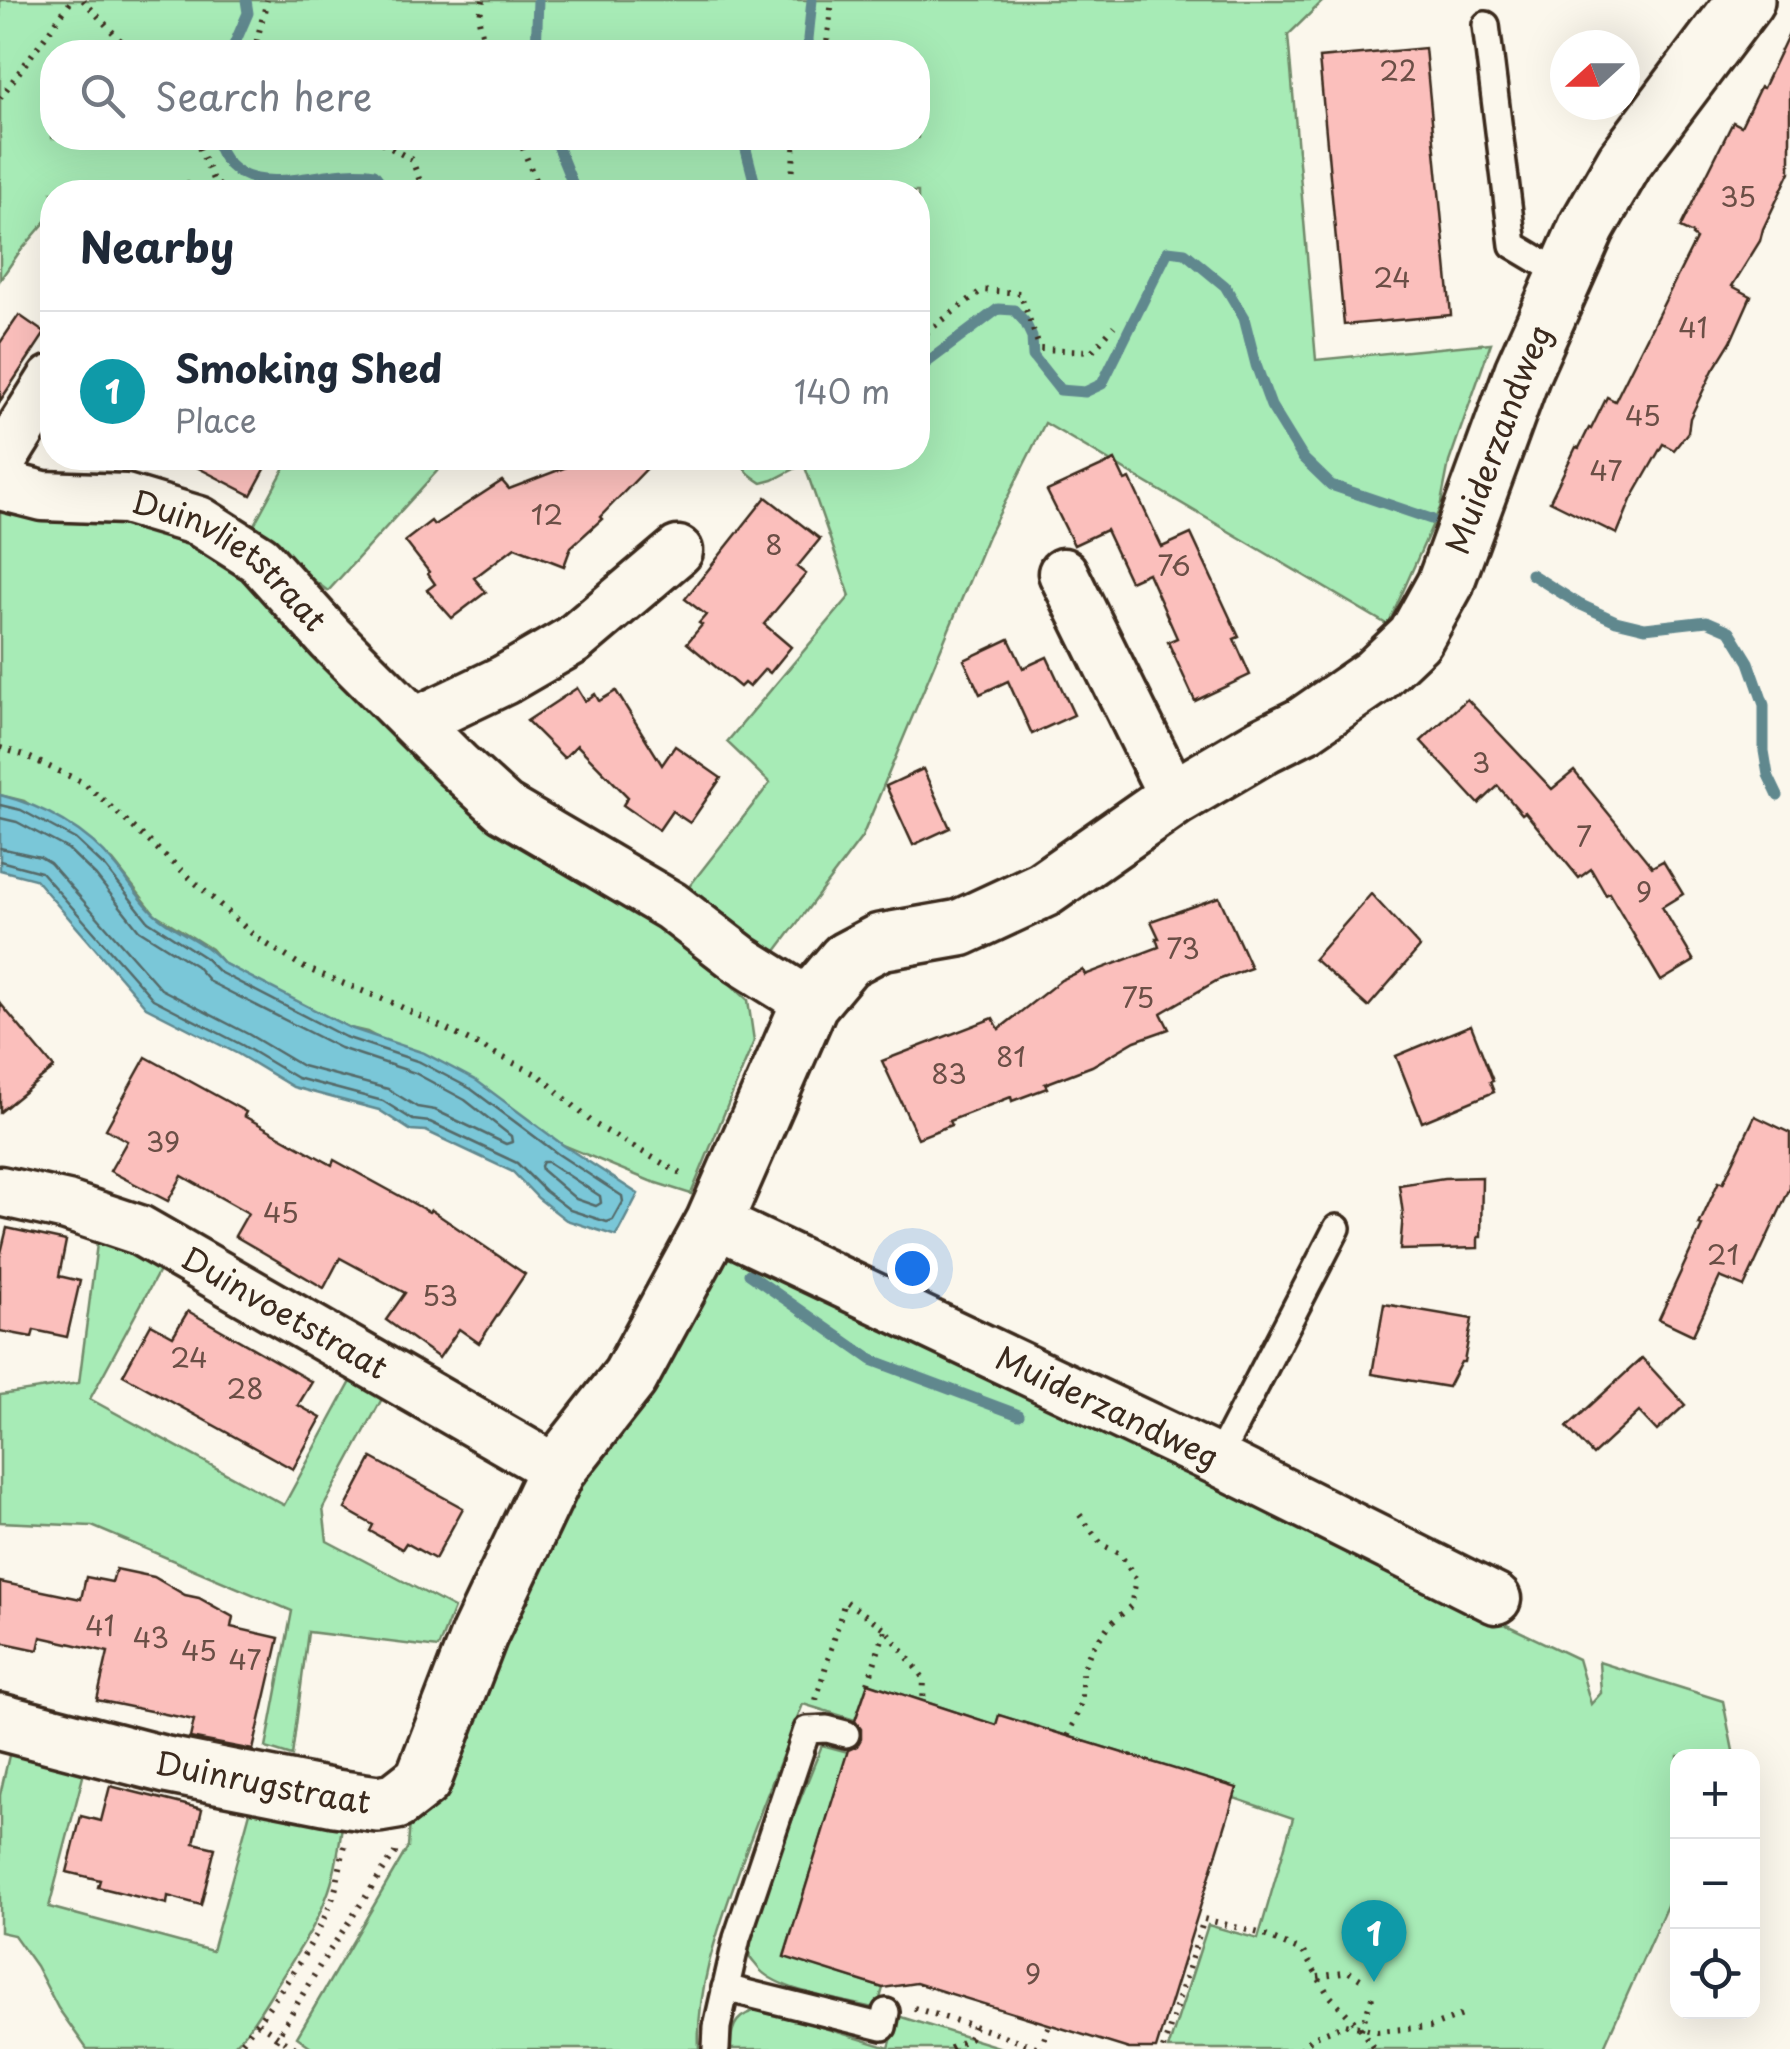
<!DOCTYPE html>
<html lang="en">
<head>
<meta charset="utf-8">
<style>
	:root { --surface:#fff; --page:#f2f2f3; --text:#1f2937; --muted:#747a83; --line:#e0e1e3; --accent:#0f766e }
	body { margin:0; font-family:"Playpen Sans",sans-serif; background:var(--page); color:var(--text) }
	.controls { position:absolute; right:30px; bottom:30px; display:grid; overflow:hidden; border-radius:20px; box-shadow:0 10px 40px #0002 }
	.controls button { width:90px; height:90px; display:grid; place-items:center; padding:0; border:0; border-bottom:2px solid var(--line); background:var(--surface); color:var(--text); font:50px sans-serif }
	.compass { position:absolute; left:1550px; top:30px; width:90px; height:90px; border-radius:50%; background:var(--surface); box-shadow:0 10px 40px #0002; rotate:249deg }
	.you { position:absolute; left:912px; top:1268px; width:35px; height:35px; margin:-25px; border:8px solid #fff; border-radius:50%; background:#1a73e8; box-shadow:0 0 0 15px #1a73e833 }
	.badge { display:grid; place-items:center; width:65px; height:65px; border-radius:50%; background:var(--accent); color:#fff; font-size:32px; font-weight:700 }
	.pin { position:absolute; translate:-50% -82px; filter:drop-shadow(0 2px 5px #0008) }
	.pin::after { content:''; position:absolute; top:52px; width:35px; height:30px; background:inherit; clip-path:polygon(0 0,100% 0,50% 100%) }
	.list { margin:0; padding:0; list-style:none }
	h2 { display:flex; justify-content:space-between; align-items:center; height:130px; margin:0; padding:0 40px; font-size:42px }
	h2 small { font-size:32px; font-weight:400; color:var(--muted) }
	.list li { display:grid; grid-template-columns:65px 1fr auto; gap:30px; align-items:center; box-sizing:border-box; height:160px; padding:0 40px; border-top:2px solid var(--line) }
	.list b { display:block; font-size:38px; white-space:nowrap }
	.list p { margin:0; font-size:32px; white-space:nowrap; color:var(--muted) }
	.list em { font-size:32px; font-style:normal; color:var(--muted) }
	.icon { flex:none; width:55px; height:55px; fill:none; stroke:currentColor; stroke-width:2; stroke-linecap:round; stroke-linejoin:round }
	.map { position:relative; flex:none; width:1790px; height:2049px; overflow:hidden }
	.search { position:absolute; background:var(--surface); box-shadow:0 10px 40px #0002; left:40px; top:40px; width:890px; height:110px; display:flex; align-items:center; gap:25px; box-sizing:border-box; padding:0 35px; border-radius:40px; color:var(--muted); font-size:38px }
	.panel { position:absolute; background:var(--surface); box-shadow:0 10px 40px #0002; left:40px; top:180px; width:890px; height:290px; border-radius:40px }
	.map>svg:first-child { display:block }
	.green { fill:#a7ebb6; stroke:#718a6a; stroke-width:2.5; fill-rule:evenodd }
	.water { fill:#7ac7d8; stroke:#61888e; stroke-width:2.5 }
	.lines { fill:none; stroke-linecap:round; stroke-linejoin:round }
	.shore { stroke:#546968; stroke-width:2.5 }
	.stream { stroke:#61888e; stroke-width:11 }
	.building { fill:#fbbfbc; stroke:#3b2a1e; stroke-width:2.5 }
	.lane-casing { stroke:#3b2a1e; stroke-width:32 }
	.street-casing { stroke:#3b2a1e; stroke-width:55 }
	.secondary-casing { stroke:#3b2a1e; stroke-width:62 }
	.path { stroke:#3b2a1e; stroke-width:6; stroke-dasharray:2.5 8; stroke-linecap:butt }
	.lane { stroke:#fbf7ec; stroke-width:25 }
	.street { stroke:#fbf7ec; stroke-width:48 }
	.secondary { stroke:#fbf7ec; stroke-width:55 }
	.labels { text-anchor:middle; stroke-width:10; stroke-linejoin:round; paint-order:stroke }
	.number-label { font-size:28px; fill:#6b4f46 }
	.street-label { font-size:32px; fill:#3b2a1e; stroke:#fbf7ec }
</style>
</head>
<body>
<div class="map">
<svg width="1790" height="2049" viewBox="0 0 1790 2049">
	<rect width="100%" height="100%" fill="#fbf7ec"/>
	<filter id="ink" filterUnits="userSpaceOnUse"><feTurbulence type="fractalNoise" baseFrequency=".01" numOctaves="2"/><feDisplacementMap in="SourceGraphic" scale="20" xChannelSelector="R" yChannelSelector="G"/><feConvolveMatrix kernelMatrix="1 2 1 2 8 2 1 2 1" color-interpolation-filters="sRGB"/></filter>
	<g filter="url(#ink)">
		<g class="green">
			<path d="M0,0H1324L1288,35L1316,360L1491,343L1449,462L1440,508L1388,625L1045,423L988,536L862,837L773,955L688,888L770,783L727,742L850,596L804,464L773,480L762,483C751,476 743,471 741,458H918V192H198L188,182L94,192H52V214L18,254L0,280ZM52,52H918V138H52Z"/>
			<polygon points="290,458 449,458 328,591 250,532"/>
			<polygon points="0,510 163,530 230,562 321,645 398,743 460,800 688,946 748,1000 754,1041 691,1194 650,1181 563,1145 531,1123 367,1032 350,1028 302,1005 223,963 211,949 155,914 113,861 24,801 0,795"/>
			<polygon points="98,1236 160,1269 90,1399 284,1505 353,1378 384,1395 323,1508 327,1541 454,1608 438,1648 308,1632 292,1756 266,1748 292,1611 92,1526 0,1522 0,1395 79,1383"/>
			<path d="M720,1251L1578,1659L1591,1704L1601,1693L1599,1662L1723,1701L1734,1756H1678L1677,1883L1603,2049H1168L1208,1925L1258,1939L1293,1818L1234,1798L1236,1788L999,1715L996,1725L868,1683L855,1720L803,1704C781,1759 759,1814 739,1870C719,1927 696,1987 699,2049H314L297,2037L408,1847L411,1808L497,1623Z"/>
			<path d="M12,1742L87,1761L49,1907L212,1951L253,1801L344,1814C339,1842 337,1872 326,1898C315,1928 297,1953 280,1980C265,2003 251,2030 230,2049H87L58,2008L36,1966L14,1935L0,1932V1795Z"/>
			<path d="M822,1745L848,1752L784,1956L883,1988L877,2009C846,2001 781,1992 760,1970C759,1969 751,1959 750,1958C743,1935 810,1776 822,1745Z"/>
			<path d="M763,2009L889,2048L898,2016L1005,2049H731C730,2024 738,2013 763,2009Z"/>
		</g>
		<path class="water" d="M0,795C44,806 87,830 116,866C129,881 140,901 155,914C176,933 204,940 223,963L350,1028L424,1053L477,1081L563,1145L638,1194L616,1236L566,1220L538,1198L513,1172L426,1131L410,1130L379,1110L293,1087L238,1054L146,1007L35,879L0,870Z"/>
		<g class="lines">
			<g class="shore">
				<polyline points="0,805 21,810 75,839 106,868 148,921 204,957 219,972 345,1037 420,1062 471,1089 558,1154 622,1196 623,1202 613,1220 607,1222 570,1210 545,1191 517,1163 430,1122 413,1120 383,1101 297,1078 242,1045 153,999 41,872 0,861"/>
				<polyline points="0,818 17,822 68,849 96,876 139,930 196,966 210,982 340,1048 415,1073 465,1100 511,1136 512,1142 506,1144 435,1110 417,1107 388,1089 302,1066 248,1034 161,989 50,863 40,857 0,848"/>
				<polygon points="543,1162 548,1162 600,1196 601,1203 596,1206 576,1199 542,1170 541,1166"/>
			</g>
			<g class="stream">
				<polyline points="231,52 248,13 246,0"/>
				<polyline points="536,52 538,0"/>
				<polyline points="809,52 808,39 812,0"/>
				<path d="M215,138C237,213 320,164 374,174L388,192"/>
				<polyline points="554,138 576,192"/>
				<polyline points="743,138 757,192"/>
				<polyline points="918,369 998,309 1014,310 1025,322 1032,337 1033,356 1060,390 1085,392 1102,384 1168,251 1185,253 1225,286 1244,318 1256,365 1271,406 1303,458 1331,485 1431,519"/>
				<polyline points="1531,574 1579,604 1616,621 1645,628 1707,621 1730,631 1749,662 1764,705 1764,751 1768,775 1778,796"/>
				<polyline points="749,1274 872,1360 1019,1415"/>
			</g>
		</g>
		<g class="building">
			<polygon points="1790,31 1790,172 1763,229 1760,241 1732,286 1751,296 1731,341 1713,370 1690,418 1688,432 1674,450 1663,444 1631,500 1617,534 1550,501 1576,447 1579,448 1589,428 1591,429 1607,397 1615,401 1696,239 1692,236 1693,234 1680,228 1733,122 1741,126 1760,87 1763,88"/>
			<polygon points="1425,48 1451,315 1344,325 1319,58"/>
			<polygon points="19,315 45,333 0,401 0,343"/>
			<polygon points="179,458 271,458 251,495"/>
			<polygon points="590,458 657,458 600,517 602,519 571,547 564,566 515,547 474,578 486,592 452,618 427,590 435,584 428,574 429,572 405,541 431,521 434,525 502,481 509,489"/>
			<polygon points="1115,460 1125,481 1130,479 1162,547 1191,534 1239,637 1234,639 1250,675 1195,701 1168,642 1177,638 1148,573 1130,581 1106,530 1074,545 1047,491"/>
			<polygon points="766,497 820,539 797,567 806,574 764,624 791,647 770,673 765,669 749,687 744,683 740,687 687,643 702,625 699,623 706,615 685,599"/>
			<polygon points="1009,639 1023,668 1047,657 1074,715 1032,734 1008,681 980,694 964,660"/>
			<polygon points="577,688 585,701 595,694 599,701 616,691 662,765 675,746 721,778 690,823 672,811 659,830 623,805 628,797 577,745 564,758 527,721"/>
			<polygon points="1467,699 1552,789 1574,771 1652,867 1663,861 1683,894 1662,907 1694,961 1661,981 1609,893 1606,895 1591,869 1579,878 1525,812 1522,814 1498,786 1479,804 1421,741"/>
			<polygon points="923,769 950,828 913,845 886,786"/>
			<polygon points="1371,894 1420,947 1368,1007 1314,959"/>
			<polygon points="1219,897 1251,968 1218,980 1161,1013 1169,1029 1135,1041 1092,1066 1045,1084 1047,1088 1012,1101 1011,1097 949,1121 951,1125 918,1138 882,1061 993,1018 999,1029 1061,980 1083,970 1085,975 1159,947 1156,938 1159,938 1151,921"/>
			<polygon points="0,1003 54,1068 0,1112"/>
			<polygon points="1471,1025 1493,1081 1490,1082 1494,1092 1422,1122 1396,1056"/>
			<polygon points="146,1057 246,1112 244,1116 332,1165 334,1160 429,1212 431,1210 525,1274 479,1343 459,1329 439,1358 386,1320 405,1293 340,1258 324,1288 235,1236 248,1213 182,1176 168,1201 110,1171 127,1141 106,1129"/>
			<polygon points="1755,1116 1790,1133 1790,1188 1744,1287 1720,1277 1693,1335 1659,1319 1702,1226 1699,1225 1719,1181 1723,1183"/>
			<polygon points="1482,1177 1481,1237 1478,1237 1478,1248 1400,1250 1403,1214 1399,1185 1444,1178"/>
			<polygon points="7,1228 66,1241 59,1276 80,1281 67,1337 34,1330 32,1337 0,1331 0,1257"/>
			<polygon points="1384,1304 1472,1319 1464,1362 1461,1362 1448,1387 1372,1374"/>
			<polygon points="188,1311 312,1382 298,1405 321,1418 293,1469 123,1375 151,1324 173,1336"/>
			<polygon points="1642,1358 1685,1405 1657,1431 1639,1412 1593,1455 1567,1427"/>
			<polygon points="372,1458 463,1508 435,1559 406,1543 402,1549 370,1531 373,1525 345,1509"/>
			<polygon points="116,1569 154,1577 185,1595 199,1598 233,1617 231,1627 279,1638 253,1750 190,1738 194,1720 97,1700 108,1652 41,1637 38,1650 0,1642 0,1582 81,1599 86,1577 112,1582"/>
			<polygon points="868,1683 996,1725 999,1715 1237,1788 1156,2049 1129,2049 916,1983 883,1988 784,1957 848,1750 857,1746 861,1739 861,1729 855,1721"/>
			<polygon points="110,1786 202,1809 194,1843 215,1848 201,1905 168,1896 167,1904 98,1887 100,1880 67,1872 81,1816 101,1821"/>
		</g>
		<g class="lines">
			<defs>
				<g id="lane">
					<polyline points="1486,25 1513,245 1565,276"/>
					<polyline points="1217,1460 1337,1228"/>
					<polyline points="725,1988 883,2027 886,2012"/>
					<polyline points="716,2049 717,2027 737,1938 807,1730 827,1729 846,1734"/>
				</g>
				<g id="street">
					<polyline points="0,463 52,380"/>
					<path id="s1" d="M0,485L43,496L125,499L199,521L259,559L331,639L457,765L504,808L671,906L741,960L810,1003"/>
					<polyline points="1063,573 1174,798"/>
					<polyline points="416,722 504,680 573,640 678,551"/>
					<path id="s2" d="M0,1191L67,1206L139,1230L557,1470"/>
					<path id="s3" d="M714,1222L1217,1460L1496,1599"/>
				</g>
				<g id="secondary">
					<path id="s4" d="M0,1722L166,1765L335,1798L378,1804L396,1801L423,1780L479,1635L557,1470L630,1377L714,1222L810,1003L846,960L880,942L960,928L1044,889L1174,798L1264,745L1304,725L1375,676L1415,638L1445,584L1523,371L1587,227L1625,161L1746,0"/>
				</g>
			</defs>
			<use href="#lane" class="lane-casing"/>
			<use href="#street" class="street-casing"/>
			<use href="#secondary" class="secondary-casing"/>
			<g class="path">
				<polyline points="83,0 131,52"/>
				<polyline points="483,0 479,20 486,52"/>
				<polyline points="254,52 267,0"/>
				<polyline points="826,52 832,0"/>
				<polyline points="0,98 72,0"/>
				<polyline points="195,138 214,182 230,192"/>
				<polyline points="373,138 412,160 424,192"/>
				<polyline points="519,138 537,185 537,192"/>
				<polyline points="791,192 795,138"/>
				<polyline points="918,339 982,290 1020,293 1040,349 1092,351 1114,326"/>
				<polyline points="0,748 24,755 84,783 257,938 305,968 395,1004 540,1076 594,1124 683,1175"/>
				<polyline points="868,1683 885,1630"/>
				<polyline points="816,1700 845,1601 886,1629 924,1679 923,1702"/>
				<polyline points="1068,1736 1082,1701 1082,1672 1091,1650 1110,1624 1131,1606 1136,1579 1120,1554 1102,1545 1077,1511"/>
				<polyline points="1318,1977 1349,1972 1362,1980"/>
				<polyline points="914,2008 974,2026 969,2038 949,2049"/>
				<polyline points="258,2023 297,2049"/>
				<polyline points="974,2026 1042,2049"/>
				<polyline points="1361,2029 1373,1994"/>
				<path d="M236,2049C269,2009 320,1940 335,1891C339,1876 341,1860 345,1845"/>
				<polyline points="270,2049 322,1962 395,1853 396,1847"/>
				<polyline points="1041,2049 1049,2024"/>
				<polyline points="1163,2049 1204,1919 1259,1933 1303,1952 1328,1994 1361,2029 1374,2049"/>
				<polyline points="1301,2049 1313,2037 1346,2024 1377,2031 1430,2027 1463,2015"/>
			</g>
			<use href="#lane" class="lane"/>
			<use href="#street" class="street"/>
			<use href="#secondary" class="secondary"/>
		</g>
	</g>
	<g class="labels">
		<g class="number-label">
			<text x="1398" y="81">22</text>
			<text x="1738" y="207">35</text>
			<text x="1392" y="288">24</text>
			<text x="1693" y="338">41</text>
			<text x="1643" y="426">45</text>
			<text x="1606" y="481">47</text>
			<text x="547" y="525">12</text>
			<text x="774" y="555">8</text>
			<text x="1174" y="576">76</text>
			<text x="1481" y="773">3</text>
			<text x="1584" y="847">7</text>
			<text x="1644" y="902">9</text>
			<text x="1183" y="959">73</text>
			<text x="1138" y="1008">75</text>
			<text x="1011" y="1067">81</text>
			<text x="949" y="1084">83</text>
			<text x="163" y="1152">39</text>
			<text x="281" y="1223">45</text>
			<text x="1723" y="1265">21</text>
			<text x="440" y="1306">53</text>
			<text x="189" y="1368">24</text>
			<text x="245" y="1399">28</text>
			<text x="100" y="1636">41</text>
			<text x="151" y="1648">43</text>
			<text x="199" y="1661">45</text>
			<text x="245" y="1670">47</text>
			<text x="1033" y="1984">9</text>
		</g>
		<g class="street-label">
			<text dy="11" stroke="none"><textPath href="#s4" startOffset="2245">Muiderzandweg</textPath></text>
			<text dy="11" stroke="none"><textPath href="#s1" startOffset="250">Duinvlietstraat</textPath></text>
			<text dy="11" stroke="none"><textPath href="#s2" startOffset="312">Duinvoetstraat</textPath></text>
			<text dy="11" stroke="none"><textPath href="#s3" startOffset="435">Muiderzandweg</textPath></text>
			<text dy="11" stroke="none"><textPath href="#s4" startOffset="270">Duinrugstraat</textPath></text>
		</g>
	</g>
</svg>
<div class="controls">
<button>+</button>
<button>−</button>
<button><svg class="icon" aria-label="locate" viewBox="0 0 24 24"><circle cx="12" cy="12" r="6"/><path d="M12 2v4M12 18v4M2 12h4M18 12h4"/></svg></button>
</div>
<svg class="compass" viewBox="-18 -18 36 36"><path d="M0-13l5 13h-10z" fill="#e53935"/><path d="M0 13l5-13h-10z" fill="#747a83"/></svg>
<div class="you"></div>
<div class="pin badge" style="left:1374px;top:1982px;background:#0f9aa8">1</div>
<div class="search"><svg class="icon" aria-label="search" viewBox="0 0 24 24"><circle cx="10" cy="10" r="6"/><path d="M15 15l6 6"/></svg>Search here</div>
<section class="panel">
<h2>Nearby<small></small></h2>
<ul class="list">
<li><span class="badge" style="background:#0f9aa8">1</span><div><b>Smoking Shed</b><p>Place</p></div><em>140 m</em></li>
</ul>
</section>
</div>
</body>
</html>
